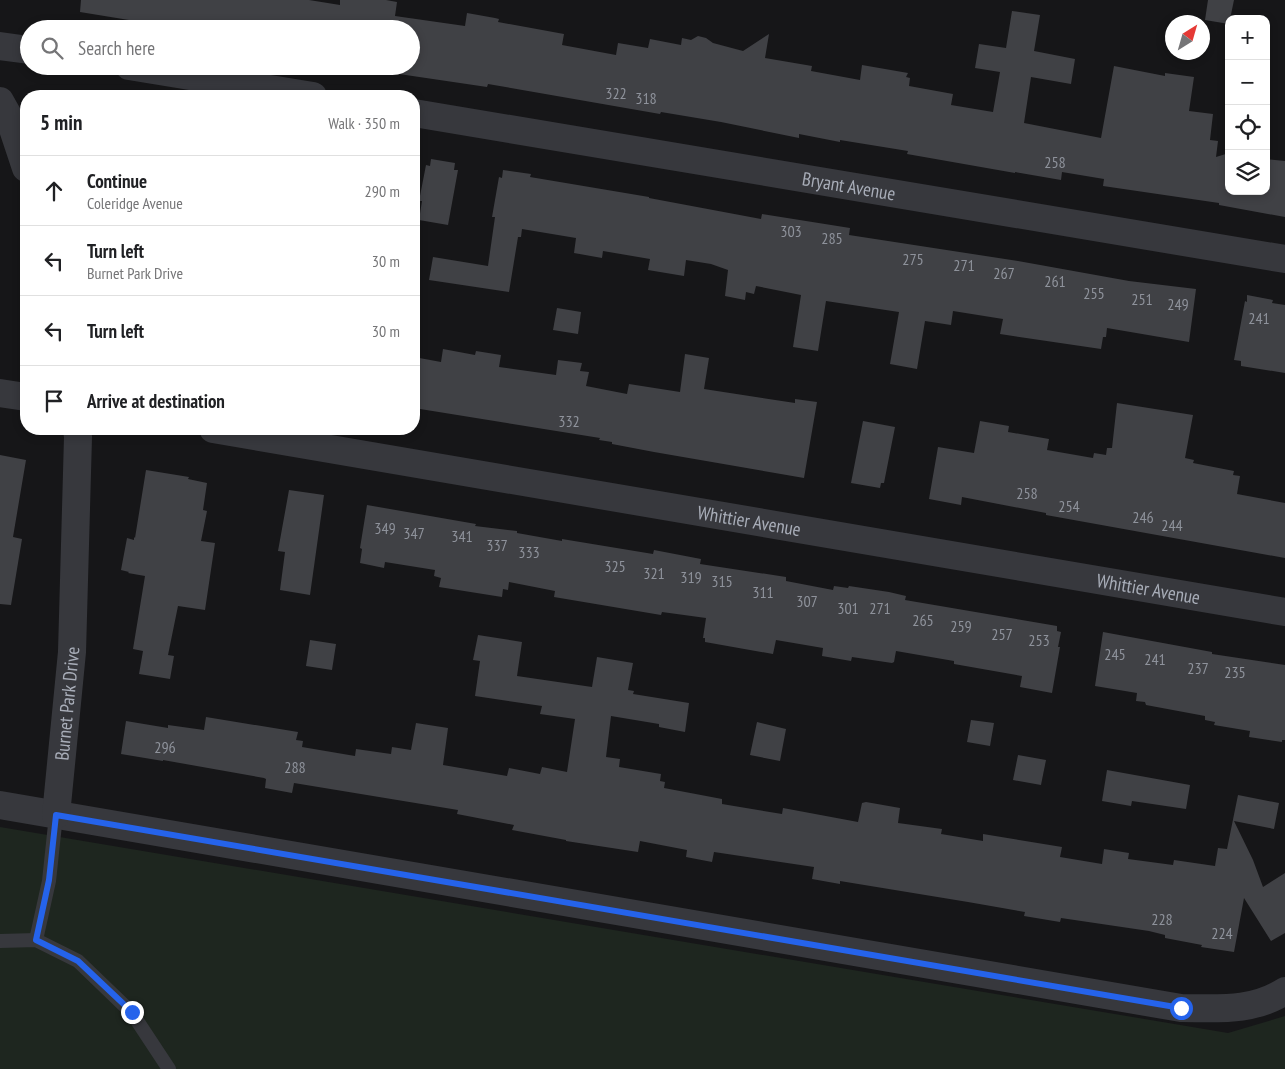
<!DOCTYPE html>
<html lang="en">
<head>
<meta charset="utf-8">
<style>
	:root { --surface:#fff; --page:#f6f6f6; --text:#202124; --muted:#757577; --line:#e0e0e0 }
	body { margin:0; font-family:"PT Sans Narrow",sans-serif; background:var(--page); color:var(--text) }
	.controls { position:absolute; right:15px; top:15px; display:grid; overflow:hidden; border-radius:10px; box-shadow:0 2px 8px #0003 }
	.controls button { width:45px; height:45px; display:grid; place-items:center; padding:0; border:0; border-bottom:1px solid var(--line); background:var(--surface); color:var(--text); font:25px sans-serif }
	.compass { position:absolute; left:1165px; top:15px; width:45px; height:45px; border-radius:50%; background:var(--surface); box-shadow:0 2px 8px #0003; rotate:37deg }
	.stop { position:absolute; width:15px; height:15px; margin:-11px; border:4px solid #2563eb; border-radius:50%; background:#fff }
	.stop.end { background:#2563eb; border-color:#fff; box-shadow:0 1px 5px #0008 }
	.list { margin:0; padding:0; list-style:none }
	h2 { display:flex; justify-content:space-between; align-items:center; height:65px; margin:0; padding:0 20px; font-size:21px }
	h2 small { font-size:16px; font-weight:400; color:var(--muted) }
	.list li { display:grid; grid-template-columns:32px 1fr auto; gap:15px; align-items:center; box-sizing:border-box; height:70px; padding:0 20px; border-top:1px solid var(--line) }
	.list b { display:block; font-size:19px; white-space:nowrap }
	.list p { margin:0; font-size:16px; white-space:nowrap; color:var(--muted) }
	.list em { font-size:16px; font-style:normal; color:var(--muted) }
	.icon { flex:none; width:28px; height:28px; fill:none; stroke:currentColor; stroke-width:2; stroke-linecap:round; stroke-linejoin:round }
	.map { position:relative; flex:none; width:1285px; height:1069px; overflow:hidden }
	.search { position:absolute; background:var(--surface); box-shadow:0 2px 8px #0003; left:20px; top:20px; width:400px; height:55px; display:flex; align-items:center; gap:12px; box-sizing:border-box; padding:0 18px; border-radius:28px; color:var(--muted); font-size:19px }
	.panel { position:absolute; background:var(--surface); box-shadow:0 2px 8px #0003; left:20px; top:90px; width:400px; height:345px; border-radius:20px }
	.map>svg:first-child { display:block }
	.green { fill:#1e261f }
	.building { fill:#404145 }
	.lines { fill:none; stroke-linecap:round; stroke-linejoin:round }
	.service { stroke:#37383d; stroke-width:14 }
	.minor { stroke:#37383d; stroke-width:28 }
	.route { stroke:#2563eb; stroke-width:6 }
	.labels { text-anchor:middle; stroke-width:4; stroke-linejoin:round; paint-order:stroke }
	.number-label { font-size:16px; fill:#8e929b }
	.street-label { font-size:19px; fill:#a8adb8; stroke:#111113 }
</style>
</head>
<body>
<div class="map">
<svg width="1285" height="1069" viewBox="0 0 1285 1069">
	<rect width="100%" height="100%" fill="#161618"/>
	<polygon class="green" points="0,827 1228,1033 1285,1016 1285,1069 0,1069"/>
	<g class="building">
		<polygon points="81,0 309,0 340,5 340,0 386,0 397,2 395,16 465,26 467,13 495,18 499,19 498,22 564,34 562,45 616,55 618,43 648,48 650,39 681,45 682,38 691,40 698,36 706,38 713,43 743,51 769,34 765,58 812,66 811,71 860,80 862,65 908,73 906,77 910,78 909,86 953,94 951,105 993,112 1000,72 975,68 979,44 1006,48 1012,11 1040,15 1034,51 1075,59 1071,84 1031,77 1024,123 1101,138 1114,66 1165,76 1165,73 1194,77 1189,111 1213,114 1210,140 1218,141 1216,157 1229,153 1229,191 1266,191 1266,159 1285,161 1285,217 1219,205 1219,203 1103,186 1104,179 1062,172 1061,180 1015,172 1015,173 907,154 908,151 840,140 840,142 799,134 799,138 721,122 661,112 660,114 488,84 487,87 399,74 400,70 379,66 411,66 411,29 149,29 134,26 135,21 80,12"/>
		<polygon points="1208,0 1234,0 1229,24 1205,20"/>
		<polygon points="431,159 455,163 454,170 458,170 448,225 419,220 422,201 419,201 426,165 430,166"/>
		<polygon points="503,170 531,174 530,177 649,197 649,198 761,219 762,214 850,228 849,235 1018,261 1129,281 1196,289 1189,342 1107,328 1106,337 1103,337 1101,349 1000,334 1003,319 953,311 951,325 925,321 917,369 890,364 899,312 826,301 818,351 793,347 801,295 756,286 754,294 746,292 745,300 725,296 728,270 711,264 686,260 684,276 648,270 650,259 603,251 602,258 574,253 576,238 522,229 521,237 518,237 509,292 429,280 433,257 488,266 495,217 492,217 499,177 502,178"/>
		<polygon points="1247,295 1273,300 1272,303 1285,305 1285,373 1241,366 1241,361 1234,360 1245,301 1247,302"/>
		<polygon points="557,308 581,312 578,334 553,330"/>
		<polygon points="443,349 475,355 476,351 501,355 499,367 556,375 558,360 582,363 580,371 589,372 586,386 627,394 629,384 680,392 685,354 709,358 704,389 795,403 795,399 817,402 804,478 654,452 612,444 612,442 599,440 600,438 414,408 414,357 441,362"/>
		<polygon points="1117,403 1193,415 1185,458 1194,460 1193,463 1234,471 1233,475 1240,476 1237,494 1285,503 1285,558 1046,515 1046,513 962,497 961,505 929,499 938,447 974,453 980,421 1009,426 1008,432 1049,439 1047,450 1093,458 1094,453 1106,455 1107,448 1112,448"/>
		<polygon points="863,421 895,427 884,483 881,483 880,488 851,483"/>
		<polygon points="0,455 26,460 13,537 22,539 11,605 0,604"/>
		<polygon points="146,470 189,477 188,479 207,483 203,510 207,511 201,541 215,543 205,610 178,606 168,655 174,656 170,679 139,674 143,651 133,649 145,576 128,573 129,572 121,570 127,538 134,540 134,537 135,538"/>
		<polygon points="289,490 324,495 310,595 280,590 285,552 278,551"/>
		<polygon points="367,505 476,524 475,526 517,531 517,533 562,541 562,539 653,554 654,550 701,559 700,564 786,577 786,581 833,590 834,586 848,588 849,586 889,592 906,596 905,600 1057,626 1057,631 1061,632 1058,647 1060,647 1052,693 1020,687 1022,676 954,664 954,661 896,651 894,662 892,663 852,657 851,661 822,656 823,648 776,640 773,654 705,642 705,638 703,638 706,618 662,612 661,615 554,597 555,591 509,582 508,590 503,589 502,597 439,587 441,578 434,576 435,570 385,562 384,568 360,563 362,549 360,548"/>
		<polygon points="1103,632 1212,652 1212,654 1285,665 1285,740 1282,740 1282,742 1249,737 1250,731 1214,725 1215,722 1205,720 1205,716 1146,705 1145,702 1136,701 1137,693 1095,686"/>
		<polygon points="478,635 522,642 517,676 592,687 597,657 633,663 628,690 634,691 633,694 689,703 685,732 659,727 659,724 611,716 606,757 620,759 619,767 661,774 660,781 665,782 664,788 722,799 722,804 782,814 783,808 858,822 862,803 866,802 900,808 898,823 942,829 941,834 983,841 983,834 1062,847 1060,857 1102,864 1104,849 1129,853 1128,859 1173,865 1174,860 1215,866 1218,848 1227,849 1238,795 1279,803 1274,829 1234,821 1253,860 1263,887 1285,873 1285,933 1271,941 1244,898 1234,952 1201,947 1202,945 1165,938 1165,935 1149,931 1061,918 1060,922 1024,916 1025,912 968,902 840,881 840,884 812,879 814,867 714,852 712,862 686,857 687,850 640,841 638,852 566,841 566,840 512,830 514,825 457,814 458,810 294,783 292,793 265,788 266,779 264,778 163,760 163,761 121,754 126,721 168,728 168,725 204,730 206,717 298,732 296,740 303,741 302,747 355,756 356,749 391,754 392,747 411,750 416,723 448,728 443,765 507,776 509,768 540,774 542,767 567,772 575,719 540,714 542,706 475,696 480,661 473,660"/>
		<polygon points="310,640 336,644 332,670 306,666"/>
		<polygon points="971,720 994,723 990,746 967,742"/>
		<polygon points="757,722 786,729 780,761 750,755"/>
		<polygon points="1018,755 1046,760 1041,785 1013,780"/>
		<polygon points="1107,770 1190,785 1186,809 1132,801 1131,806 1102,801"/>
	</g>
	<g class="lines">
		<g class="service">
			<polyline points="36,940 49,881 56,815"/>
			<polyline points="0,941 36,940 78,961 132,1013 169,1069"/>
		</g>
		<g class="minor">
			<polyline points="0,46 29,50"/>
			<polyline points="129,66 313,96"/>
			<polyline points="0,101 9,117 26,168"/>
			<path id="s1" d="M414,113L1285,259"/>
			<polyline points="0,393 26,397"/>
			<path id="s2" d="M213,429L1285,612"/>
			<path d="M0,805L1181,1008C1218,1008 1252,1012 1285,991"/>
			<path id="s3" d="M56,815L72,652L78,437L77,429"/>
		</g>
	</g>
	<g class="lines">
		<polyline class="route" points="132,1012 78,961 36,940 49,880 56,815 1181,1008"/>
	</g>
	<g class="labels">
		<g class="number-label">
			<text x="616" y="99">322</text>
			<text x="646" y="104">318</text>
			<text x="1055" y="168">258</text>
			<text x="791" y="237">303</text>
			<text x="832" y="244">285</text>
			<text x="913" y="265">275</text>
			<text x="964" y="271">271</text>
			<text x="1004" y="279">267</text>
			<text x="1055" y="287">261</text>
			<text x="1094" y="299">255</text>
			<text x="1142" y="305">251</text>
			<text x="1178" y="310">249</text>
			<text x="1259" y="324">241</text>
			<text x="569" y="427">332</text>
			<text x="1027" y="499">258</text>
			<text x="1069" y="512">254</text>
			<text x="1143" y="523">246</text>
			<text x="1172" y="531">244</text>
			<text x="385" y="534">349</text>
			<text x="414" y="539">347</text>
			<text x="462" y="542">341</text>
			<text x="497" y="551">337</text>
			<text x="529" y="558">333</text>
			<text x="615" y="572">325</text>
			<text x="654" y="579">321</text>
			<text x="691" y="583">319</text>
			<text x="722" y="587">315</text>
			<text x="763" y="598">311</text>
			<text x="807" y="607">307</text>
			<text x="848" y="614">301</text>
			<text x="880" y="614">271</text>
			<text x="923" y="626">265</text>
			<text x="961" y="632">259</text>
			<text x="1002" y="640">257</text>
			<text x="1039" y="646">253</text>
			<text x="1115" y="660">245</text>
			<text x="1155" y="665">241</text>
			<text x="1198" y="674">237</text>
			<text x="1235" y="678">235</text>
			<text x="165" y="753">296</text>
			<text x="295" y="773">288</text>
			<text x="1162" y="925">228</text>
			<text x="1222" y="939">224</text>
		</g>
		<g class="street-label">
			<text dy="7" stroke="none"><textPath href="#s1" startOffset="441">Bryant Avenue</textPath></text>
			<text dy="7" stroke="none"><textPath href="#s2" startOffset="544">Whittier Avenue</textPath></text>
			<text dy="7" stroke="none"><textPath href="#s2" startOffset="949">Whittier Avenue</textPath></text>
			<text dy="7" stroke="none"><textPath href="#s3" startOffset="112">Burnet Park Drive</textPath></text>
		</g>
	</g>
</svg>
<div class="controls">
<button>+</button>
<button>−</button>
<button><svg class="icon" aria-label="locate" viewBox="0 0 24 24"><circle cx="12" cy="12" r="6"/><path d="M12 2v4M12 18v4M2 12h4M18 12h4"/></svg></button>
<button><svg class="icon" aria-label="layers" viewBox="0 0 24 24"><path d="M12 4l9 5-9 5-9-5zM3 14l9 5 9-5"/></svg></button>
</div>
<svg class="compass" viewBox="-18 -18 36 36"><path d="M0-13l5 13h-10z" fill="#e53935"/><path d="M0 13l5-13h-10z" fill="#757577"/></svg>
<div class="stop" style="left:1181px;top:1008px"></div>
<div class="stop end" style="left:132px;top:1012px"></div>
<div class="search"><svg class="icon" aria-label="search" viewBox="0 0 24 24"><circle cx="10" cy="10" r="6"/><path d="M15 15l6 6"/></svg>Search here</div>
<section class="panel">
<h2>5 min<small>Walk · 350 m</small></h2>
<ul class="list">
<li><svg class="icon" aria-label="ahead" viewBox="0 0 24 24"><path d="M12 20V5M6 11l6-6 6 6"/></svg><div><b>Continue</b><p>Coleridge Avenue</p></div><em>290 m</em></li>
<li><svg class="icon" aria-label="left" viewBox="0 0 24 24"><path d="M17 20v-9H6M10 6l-5 5 5 5"/></svg><div><b>Turn left</b><p>Burnet Park Drive</p></div><em>30 m</em></li>
<li><svg class="icon" aria-label="left" viewBox="0 0 24 24"><path d="M17 20v-9H6M10 6l-5 5 5 5"/></svg><div><b>Turn left</b></div><em>30 m</em></li>
<li><svg class="icon" aria-label="arrive" viewBox="0 0 24 24"><path d="M6 21V4h12l-3 4 3 4H6"/></svg><div><b>Arrive at destination</b></div></li>
</ul>
</section>
</div>
</body>
</html>
